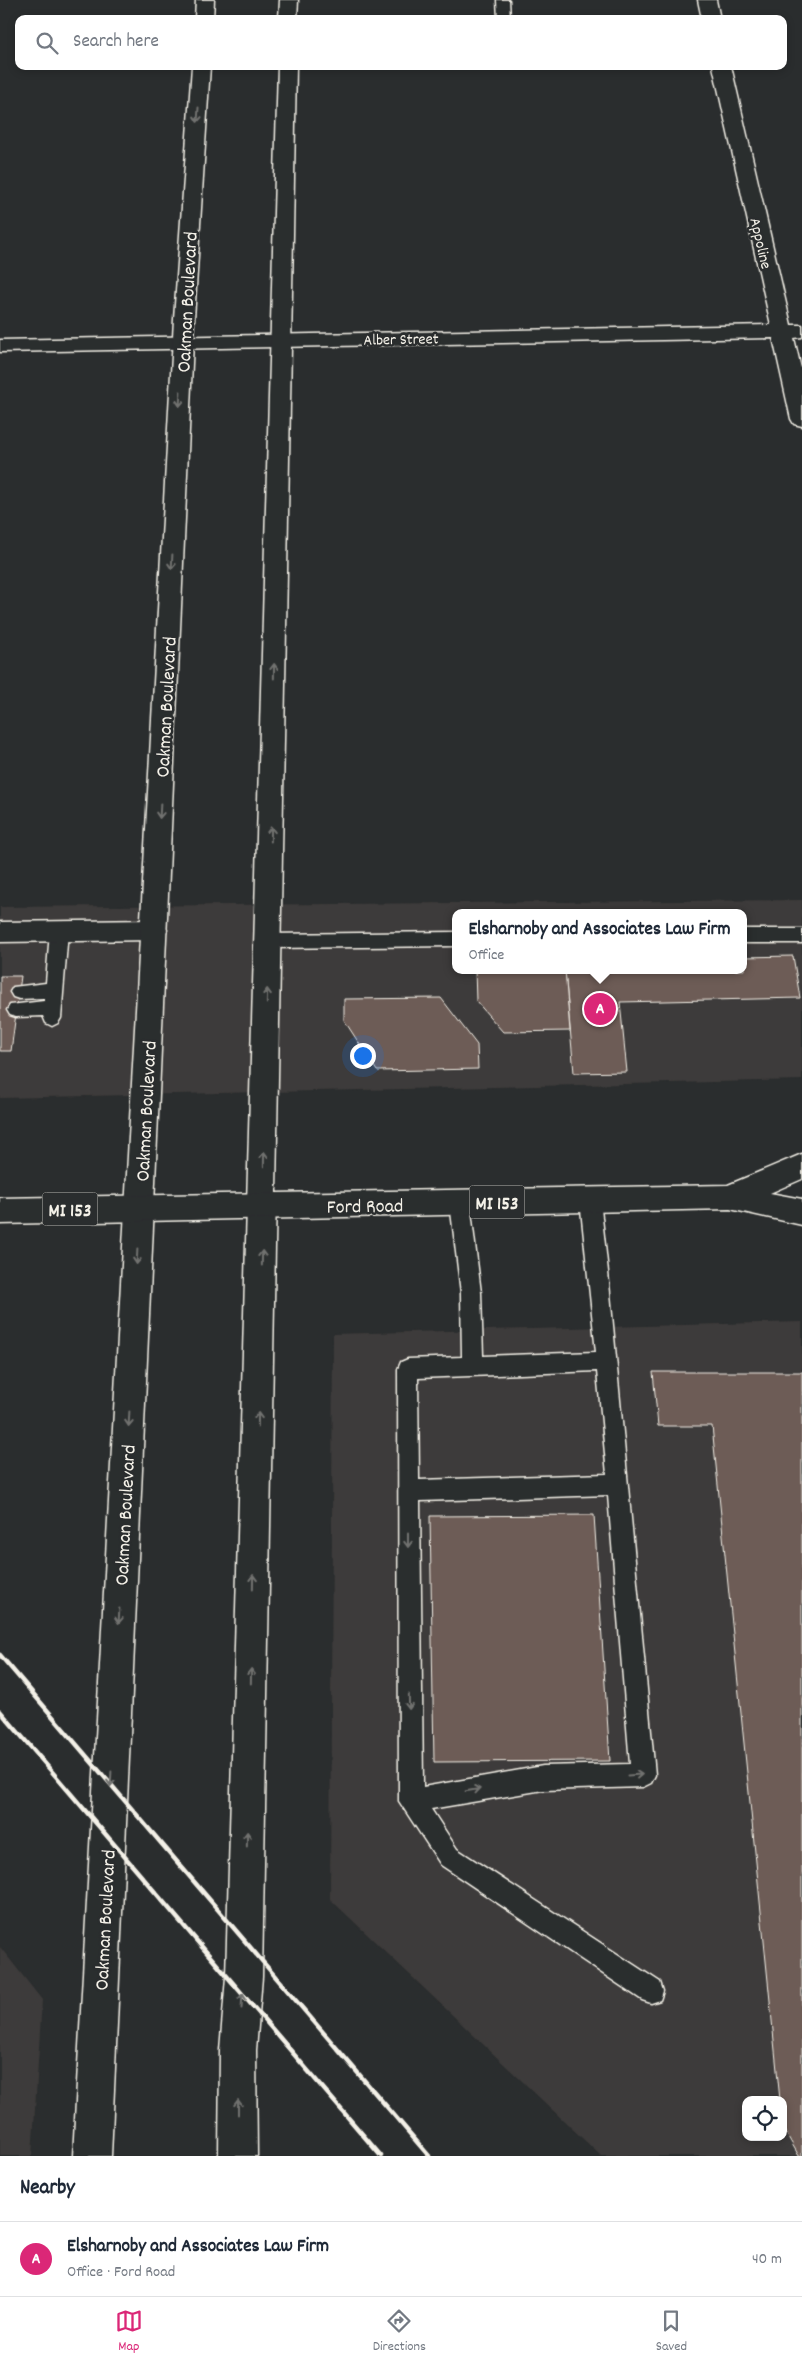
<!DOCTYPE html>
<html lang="en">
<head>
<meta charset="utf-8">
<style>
	:root { --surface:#fff; --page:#f6f6f7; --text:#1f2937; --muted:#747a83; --line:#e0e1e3; --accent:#db2777 }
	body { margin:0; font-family:Dekko,sans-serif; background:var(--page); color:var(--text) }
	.controls { position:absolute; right:15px; bottom:15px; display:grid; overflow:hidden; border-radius:10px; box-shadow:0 2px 8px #0003 }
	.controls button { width:45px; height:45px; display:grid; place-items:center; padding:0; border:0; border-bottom:1px solid var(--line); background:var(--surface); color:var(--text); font:25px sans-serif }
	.you { position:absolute; left:362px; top:1055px; width:18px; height:18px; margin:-12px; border:4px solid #fff; border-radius:50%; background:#1a73e8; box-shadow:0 0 0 8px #1a73e833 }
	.badge { display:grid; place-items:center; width:32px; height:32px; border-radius:50%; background:var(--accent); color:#fff; font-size:16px; font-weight:700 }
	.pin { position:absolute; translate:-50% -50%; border:2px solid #fff; box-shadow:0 1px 5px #0006 }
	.popup { position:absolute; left:452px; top:909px; width:295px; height:65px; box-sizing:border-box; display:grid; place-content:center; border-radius:10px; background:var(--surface); filter:drop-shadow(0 1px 4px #0005); font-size:16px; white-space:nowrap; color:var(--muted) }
	.popup b { font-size:19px; color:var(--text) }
	.popup::after { content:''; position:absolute; left:50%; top:100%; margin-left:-10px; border:10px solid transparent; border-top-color:var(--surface) }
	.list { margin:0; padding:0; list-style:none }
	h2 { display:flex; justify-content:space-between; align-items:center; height:65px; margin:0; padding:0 20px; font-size:21px }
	h2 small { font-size:16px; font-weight:400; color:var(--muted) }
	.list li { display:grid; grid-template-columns:32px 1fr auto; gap:15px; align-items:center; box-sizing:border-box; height:75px; padding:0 20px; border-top:1px solid var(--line) }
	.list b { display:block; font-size:19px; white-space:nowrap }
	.list p { margin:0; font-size:16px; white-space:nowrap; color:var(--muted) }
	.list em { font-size:16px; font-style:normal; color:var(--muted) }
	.icon { flex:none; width:28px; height:28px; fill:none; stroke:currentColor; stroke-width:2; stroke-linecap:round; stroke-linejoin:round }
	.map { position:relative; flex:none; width:802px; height:2156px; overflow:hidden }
	.search { position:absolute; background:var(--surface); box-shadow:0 2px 8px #0003; left:15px; right:15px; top:15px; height:55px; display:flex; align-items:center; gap:12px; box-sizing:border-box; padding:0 18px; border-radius:10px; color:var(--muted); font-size:19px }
	.sheet { height:140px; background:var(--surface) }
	nav { display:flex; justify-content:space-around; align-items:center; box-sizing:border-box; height:70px; border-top:1px solid var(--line); background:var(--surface); font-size:14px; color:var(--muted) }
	nav a { display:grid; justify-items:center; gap:2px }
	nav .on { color:var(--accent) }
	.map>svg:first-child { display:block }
	.built { fill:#3e3b3a; fill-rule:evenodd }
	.building { fill:#6d5b56; stroke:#f4f1e8 }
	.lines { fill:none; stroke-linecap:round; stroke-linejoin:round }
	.service-casing { stroke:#f4f1e8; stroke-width:3 }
	.minor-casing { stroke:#f4f1e8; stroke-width:3 }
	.tertiary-casing { stroke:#f4f1e8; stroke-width:3 }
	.primary-casing { stroke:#f4f1e8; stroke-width:3 }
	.service { fill:#2a2d2e; fill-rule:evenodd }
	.minor { fill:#2a2d2e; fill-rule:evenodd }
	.tertiary { fill:#2a2d2e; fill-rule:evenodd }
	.primary { fill:#2a2d2e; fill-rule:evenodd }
	.rail { stroke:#f4f1e8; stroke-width:4.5 }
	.oneway { stroke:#71726f }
	.labels { text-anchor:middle; stroke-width:5; stroke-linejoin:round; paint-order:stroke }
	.far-street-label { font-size:16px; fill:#f4f1e8; stroke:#2a2d2e }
	.shield { fill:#2a2d2e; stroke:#b7b6b0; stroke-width:1 }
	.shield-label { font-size:19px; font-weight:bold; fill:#f4f1e8 }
	.street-label { font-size:20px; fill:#f4f1e8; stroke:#2a2d2e }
</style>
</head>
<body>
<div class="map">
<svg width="802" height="2156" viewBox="0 0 802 2156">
	<rect width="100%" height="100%" fill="#2a2d2e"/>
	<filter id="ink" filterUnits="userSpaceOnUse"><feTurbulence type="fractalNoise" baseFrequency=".02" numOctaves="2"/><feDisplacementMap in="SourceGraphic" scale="10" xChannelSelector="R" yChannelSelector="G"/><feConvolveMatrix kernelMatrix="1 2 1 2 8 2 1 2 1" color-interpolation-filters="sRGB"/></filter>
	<g filter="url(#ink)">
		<g class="built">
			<path d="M802,900V1080L0,1098V907ZM456,913H744V970H456Z"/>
			<path d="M802,1322V2156H601L330,1899L333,1334ZM746,2100H783V2137H746Z"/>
			<polygon points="0,1947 42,2000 32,2156 0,2156"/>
		</g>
		<g class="building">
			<polygon points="793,956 800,998 620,1002 627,1072 574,1073 565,970 744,970 744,957"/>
			<polygon points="475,970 565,970 570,1031 503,1032 476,1001"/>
			<polygon points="0,976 21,976 11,1051 0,1051"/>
			<polygon points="441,998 477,1045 478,1069 377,1071 344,1020 344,999"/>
			<polygon points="653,1372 802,1372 802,2156 799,2156 783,2128 783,2100 780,2100 712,1426 658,1426"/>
			<polygon points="594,1515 610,1761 434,1762 430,1516"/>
		</g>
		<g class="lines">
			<defs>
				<g id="service">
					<polygon points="497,0 509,0 510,19 498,19"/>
					<polygon points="59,924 65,926 68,931 61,1018 58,1023 52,1026 46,1023 43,1016 16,1017 10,1015 7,1010 10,1005 44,1001 44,998 19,999 13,997 10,992 13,987 46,983 50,931 53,926"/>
					<rect x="744" y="929" width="58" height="14"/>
					<polygon points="456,932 456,946 268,948 262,946 259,941 262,936 268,934"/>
					<path d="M590,1191L597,1194L600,1200L608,1272L655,1775L651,1783L643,1787L543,1790L431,1809L457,1849L660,1982L663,1991L660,2000L651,2003L642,2000L441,1865L399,1801L398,1369L401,1362L408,1359L462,1357L461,1293L450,1203L453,1197L460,1194L467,1197L470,1203L481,1293L483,1356L596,1352L580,1200L583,1194ZM597,1371L607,1474L419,1480L418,1378ZM608,1495L630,1764L543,1766L423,1787L420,1501Z"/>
				</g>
				<g id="minor">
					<polygon points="698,0 716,0 720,19 702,19"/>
					<polygon points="713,66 731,66 791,325 802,325 802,337 794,338 802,373 802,426 794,424 791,419 773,338 0,352 0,340 771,325"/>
					<polygon points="154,920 163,923 167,930 163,937 154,940 0,942 0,922"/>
				</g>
				<g id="tertiary">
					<polygon points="196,0 214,0 213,19 195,19"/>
					<polygon points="280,0 298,0 297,19 279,19"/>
					<polygon points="192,66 210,66 194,319 111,2156 73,2156 174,319"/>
					<polygon points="278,66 296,66 262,1977 256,2050 257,2156 219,2156 220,2050 226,1977"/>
				</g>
				<polygon id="primary" points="802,1154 802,1179 770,1193 802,1199 802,1225 730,1209 0,1224 0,1198 728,1185"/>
			</defs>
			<use href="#service" class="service-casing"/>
			<use href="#minor" class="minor-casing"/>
			<use href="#tertiary" class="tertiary-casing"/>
			<use href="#primary" class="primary-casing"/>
			<use href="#service" class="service"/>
			<use href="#minor" class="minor"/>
			<use href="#tertiary" class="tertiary"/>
			<use href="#primary" class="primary"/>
			<g class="rail">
				<polyline points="0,1655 429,2156"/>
				<polyline points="0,1711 381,2156"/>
			</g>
		</g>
		<defs><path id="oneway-shaft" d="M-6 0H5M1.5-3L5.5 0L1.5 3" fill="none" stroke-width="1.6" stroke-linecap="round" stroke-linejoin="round" transform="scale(1.25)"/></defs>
		<g class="oneway">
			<use href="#oneway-shaft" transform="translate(198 115) rotate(94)"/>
			<use href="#oneway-shaft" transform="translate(180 399) rotate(93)"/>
			<use href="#oneway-shaft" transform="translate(172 562) rotate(93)"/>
			<use href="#oneway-shaft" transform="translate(274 671) rotate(-89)"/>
			<use href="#oneway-shaft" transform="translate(160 811) rotate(93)"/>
			<use href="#oneway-shaft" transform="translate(271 834) rotate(-89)"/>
			<use href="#oneway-shaft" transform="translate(267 996) rotate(-89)"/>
			<use href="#oneway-shaft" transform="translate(264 1159) rotate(-89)"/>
			<use href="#oneway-shaft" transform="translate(137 1257) rotate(93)"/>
			<use href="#oneway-shaft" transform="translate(262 1258) rotate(-89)"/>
			<use href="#oneway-shaft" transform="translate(129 1419) rotate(93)"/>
			<use href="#oneway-shaft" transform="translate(258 1420) rotate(-89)"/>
			<use href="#oneway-shaft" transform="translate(408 1540) rotate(90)"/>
			<use href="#oneway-shaft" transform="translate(253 1582) rotate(-89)"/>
			<use href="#oneway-shaft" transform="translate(119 1616) rotate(93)"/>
			<use href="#oneway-shaft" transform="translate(251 1676) rotate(-89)"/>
			<use href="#oneway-shaft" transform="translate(409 1702) rotate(89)"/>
			<use href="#oneway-shaft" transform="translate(635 1775) rotate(-4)"/>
			<use href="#oneway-shaft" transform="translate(111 1779) rotate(93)"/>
			<use href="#oneway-shaft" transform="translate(473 1790) rotate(-10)"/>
			<use href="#oneway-shaft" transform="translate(247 1839) rotate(-89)"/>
			<use href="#oneway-shaft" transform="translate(242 2001) rotate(-86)"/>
			<use href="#oneway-shaft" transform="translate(238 2107) rotate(-90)"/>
		</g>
	</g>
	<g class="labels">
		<g class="far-street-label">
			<text transform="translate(762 243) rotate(77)" y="6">Appoline</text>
			<text transform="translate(401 338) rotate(-1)" y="6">Alber Street</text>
		</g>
		<g class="shield">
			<rect x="469.5" y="1185.5" width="55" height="33" rx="4"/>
			<rect x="42.5" y="1192.5" width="55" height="33" rx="4"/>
		</g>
		<g class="shield-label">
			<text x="497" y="1209">MI 153</text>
			<text x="70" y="1216">MI 153</text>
		</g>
		<g class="street-label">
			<text transform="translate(186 302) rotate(-87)" y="7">Oakman Boulevard</text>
			<text transform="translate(165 707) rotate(-87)" y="7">Oakman Boulevard</text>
			<text transform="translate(145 1111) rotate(-87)" y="7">Oakman Boulevard</text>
			<text transform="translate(365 1205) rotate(-1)" y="7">Ford Road</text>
			<text transform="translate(124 1515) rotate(-87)" y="7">Oakman Boulevard</text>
			<text transform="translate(104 1920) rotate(-87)" y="7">Oakman Boulevard</text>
		</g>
	</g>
</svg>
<div class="controls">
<button><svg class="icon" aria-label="locate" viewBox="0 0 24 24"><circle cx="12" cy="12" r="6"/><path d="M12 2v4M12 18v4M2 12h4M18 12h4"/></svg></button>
</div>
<div class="you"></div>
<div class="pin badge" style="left:600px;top:1009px">A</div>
<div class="popup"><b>Elsharnoby and Associates Law Firm</b>Office</div>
<div class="search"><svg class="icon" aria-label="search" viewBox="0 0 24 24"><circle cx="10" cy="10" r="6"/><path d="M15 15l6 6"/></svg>Search here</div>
</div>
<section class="sheet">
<h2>Nearby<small></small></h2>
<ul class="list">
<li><span class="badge">A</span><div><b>Elsharnoby and Associates Law Firm</b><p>Office · Ford Road</p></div><em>40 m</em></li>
</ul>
</section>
<nav>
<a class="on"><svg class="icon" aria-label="map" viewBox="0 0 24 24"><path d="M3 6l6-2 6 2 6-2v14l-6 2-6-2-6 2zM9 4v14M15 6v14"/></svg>Map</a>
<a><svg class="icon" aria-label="directions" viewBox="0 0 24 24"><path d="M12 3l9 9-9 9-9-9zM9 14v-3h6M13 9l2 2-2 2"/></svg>Directions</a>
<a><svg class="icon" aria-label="saved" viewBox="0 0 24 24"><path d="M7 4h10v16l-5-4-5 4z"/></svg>Saved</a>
</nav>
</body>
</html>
